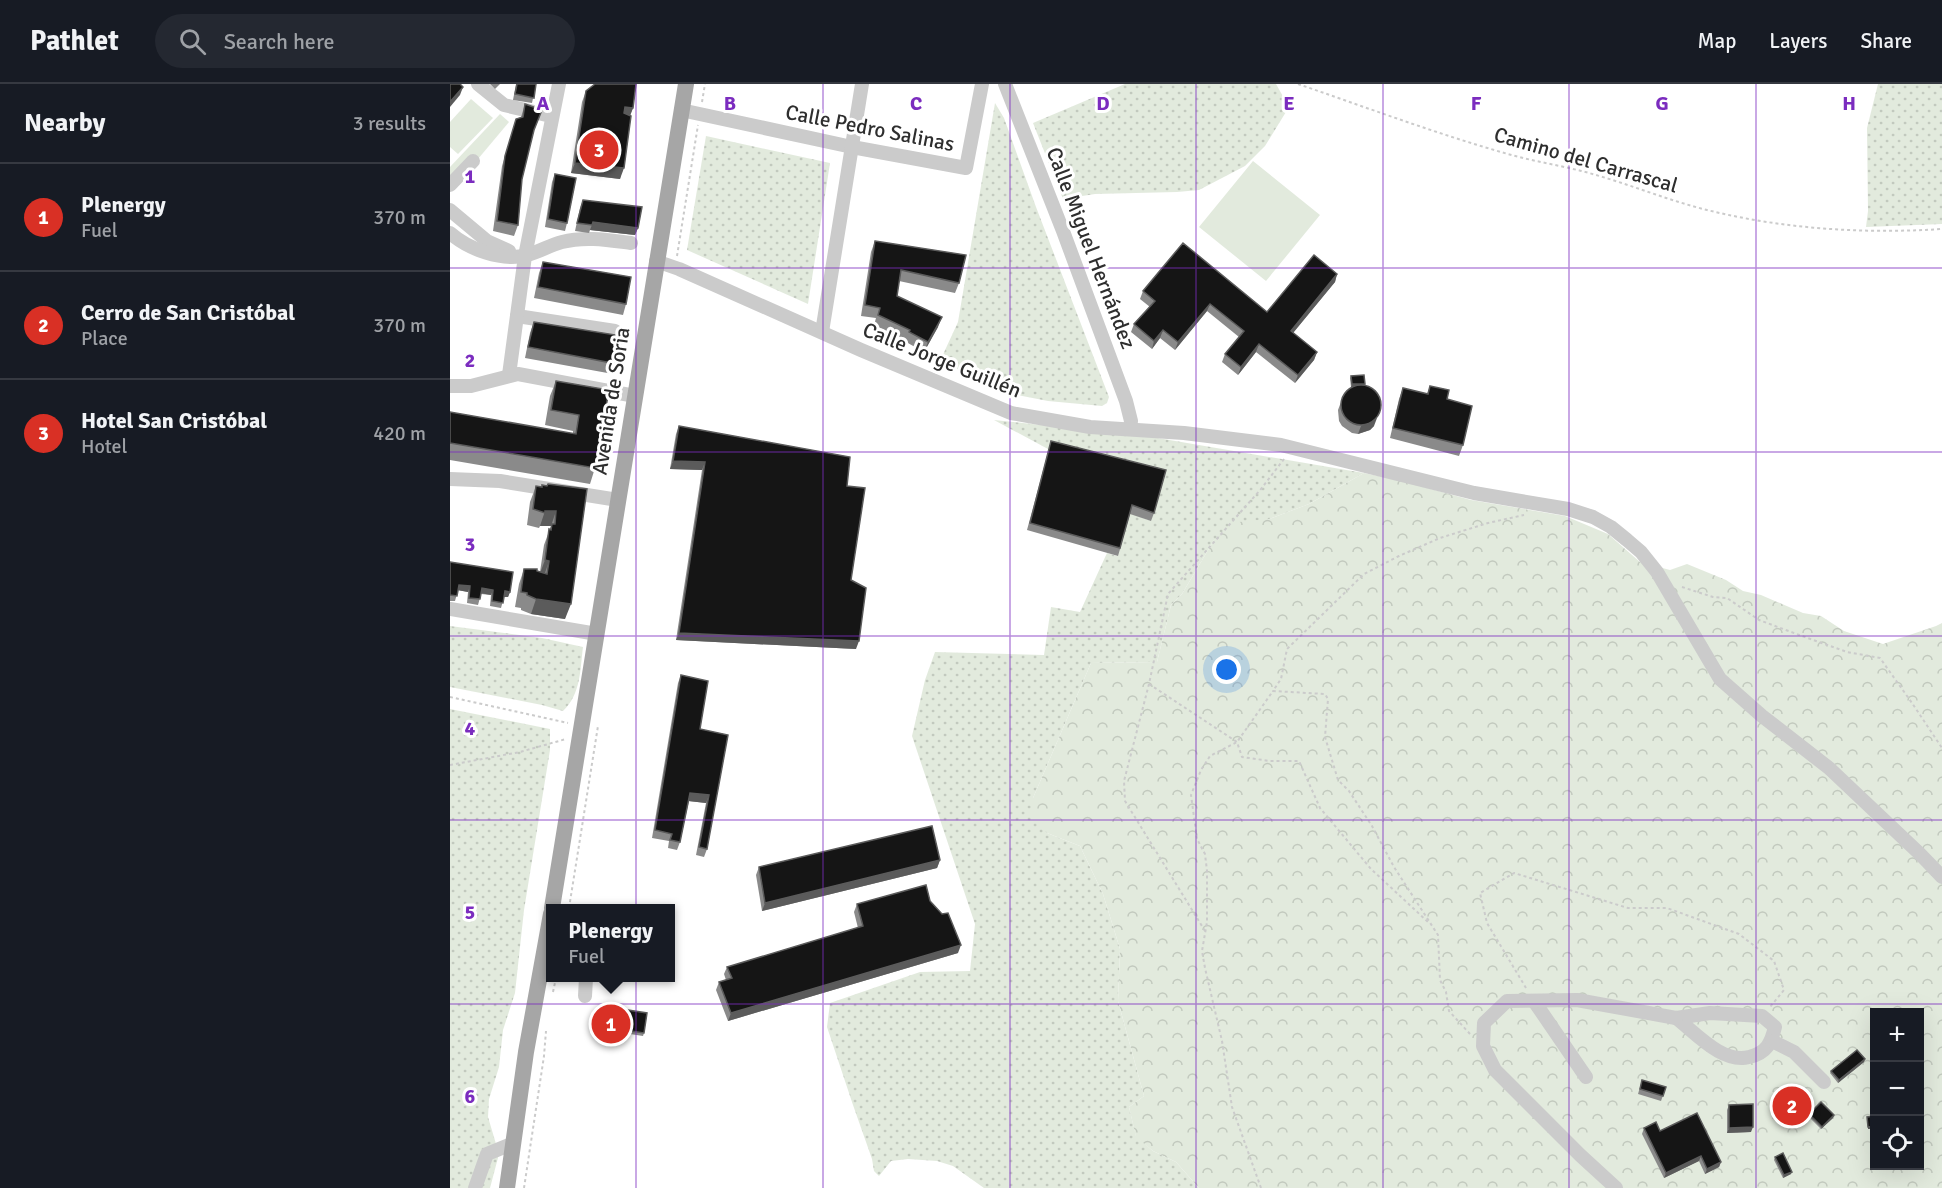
<!DOCTYPE html>
<html lang="en">
<head>
<meta charset="utf-8">
<style>
	:root { --surface:#171b24; --page:#242831; --text:#f1f3f6; --muted:#9ea1a6; --line:#363941; --accent:#d93025 }
	body { margin:0; font-family:Signika,sans-serif; background:var(--page); color:var(--text) }
	.controls { position:absolute; right:18px; bottom:18px; display:grid; overflow:hidden; border-radius:0px; box-shadow:0 6px 24px #0002 }
	.controls button { width:54px; height:54px; display:grid; place-items:center; padding:0; border:0; border-bottom:2px solid var(--line); background:var(--surface); color:var(--text); font:30px sans-serif }
	.you { position:absolute; left:777px; top:586px; width:21px; height:21px; margin:-15px; border:4px solid #fff; border-radius:50%; background:#1a73e8; box-shadow:0 0 0 9px #1a73e833 }
	.badge { display:grid; place-items:center; width:39px; height:39px; border-radius:50%; background:var(--accent); color:#fff; font-size:20px; font-weight:700 }
	.pin { position:absolute; translate:-50% -50%; border:3px solid #fff; box-shadow:0 2px 6px #0006 }
	.popup { position:absolute; left:96px; top:820px; width:129px; height:78px; box-sizing:border-box; display:grid; place-content:center; border-radius:0px; background:var(--surface); filter:drop-shadow(0 2px 4px #0005); font-size:20px; white-space:nowrap; color:var(--muted) }
	.popup b { font-size:22px; color:var(--text) }
	.popup::after { content:''; position:absolute; left:50%; top:100%; margin-left:-12px; border:12px solid transparent; border-top-color:var(--surface) }
	.list { margin:0; padding:0; list-style:none }
	h2 { display:flex; justify-content:space-between; align-items:center; height:78px; margin:0; padding:0 24px; font-size:26px }
	h2 small { font-size:20px; font-weight:400; color:var(--muted) }
	.list li { display:grid; grid-template-columns:39px 1fr auto; gap:18px; align-items:center; box-sizing:border-box; height:108px; padding:0 24px; border-top:2px solid var(--line) }
	.list b { display:block; font-size:22px; white-space:nowrap }
	.list p { margin:0; font-size:20px; white-space:nowrap; color:var(--muted) }
	.list em { font-size:20px; font-style:normal; color:var(--muted) }
	.icon { flex:none; width:33px; height:33px; fill:none; stroke:currentColor; stroke-width:2; stroke-linecap:round; stroke-linejoin:round }
	.map { position:relative; flex:none; width:1492px; height:1104px; overflow:hidden }
	header { display:flex; align-items:center; gap:36px; box-sizing:border-box; height:84px; padding:0 30px; background:var(--surface); border-bottom:2px solid var(--line) }
	header strong { font-size:28px }
	nav { display:flex; gap:33px; margin-inline-start:auto; font-size:21px }
	.search { width:420px; height:54px; background:var(--page); display:flex; align-items:center; gap:15px; box-sizing:border-box; padding:0 21px; border-radius:33px; color:var(--muted); font-size:22px }
	main { display:flex }
	aside { flex:1; background:var(--surface) }
	.map>svg:first-child { display:block }
	.grass { fill:url(#grass-dots) }
	.forest { fill:url(#forest-crowns); fill-rule:evenodd }
	.garden { fill:#e2eadd }
	.lines { fill:none; stroke-linecap:round; stroke-linejoin:round }
	.path { stroke:#cbcbcb; stroke-width:2; stroke-dasharray:3 3; stroke-linecap:butt }
	.minor { stroke:#cbcbcb; stroke-width:14 }
	.major { stroke:#a6a6a6; stroke-width:16 }
	.wall { fill:#8a8a8a }
	.shaded-wall { fill:#5b5b5b }
	.building { fill:#151515; stroke:#5b5b5b; stroke-width:1.5 }
	.grid { fill:none; stroke:#7b2cbf; stroke-width:1.5; stroke-opacity:0.55 }
	.labels { text-anchor:middle; stroke-width:6; stroke-linejoin:round; paint-order:stroke }
	.street-label { font-size:21px; fill:#2e2e2e; stroke:#fff }
	.grid-label { font-size:20px; text-anchor:middle; font-weight:bold; fill:#7b2cbf; stroke:#fff; stroke-width:6; stroke-linejoin:round; paint-order:stroke }
</style>
</head>
<body>
<header>
<strong>Pathlet</strong>
<div class="search"><svg class="icon" aria-label="search" viewBox="0 0 24 24"><circle cx="10" cy="10" r="6"/><path d="M15 15l6 6"/></svg>Search here</div>
<nav><a>Map</a><a>Layers</a><a>Share</a></nav>
</header>
<main>
<aside>
<h2>Nearby<small>3 results</small></h2>
<ul class="list">
<li><span class="badge">1</span><div><b>Plenergy</b><p>Fuel</p></div><em>370 m</em></li>
<li><span class="badge">2</span><div><b>Cerro de San Cristóbal</b><p>Place</p></div><em>370 m</em></li>
<li><span class="badge">3</span><div><b>Hotel San Cristóbal</b><p>Hotel</p></div><em>420 m</em></li>
</ul>
</aside>
<div class="map">
<svg width="1492" height="1104" viewBox="0 0 1492 1104">
	<defs>
		<pattern id="grass-dots" width="8" height="8" patternUnits="userSpaceOnUse" patternTransform="scale(1.5)"><rect width="8" height="8" fill="#e2eadd"/><path d="M2 2h.1M6 6h.1" fill="none" stroke="#c2c9be" stroke-width="1.8" stroke-linecap="round"/></pattern>
		<pattern id="forest-crowns" width="20" height="18" patternUnits="userSpaceOnUse" patternTransform="scale(1.5)"><rect width="20" height="18" fill="#e2eadd"/><path d="M2 6a3 3 0 1 1 6 0M12 15a3 3 0 1 1 6 0" fill="none" stroke="#c2c9be"/></pattern>
	</defs>
	<rect width="100%" height="100%" fill="#fff"/>
	<g class="grass">
		<polygon points="675,0 826,0 839,23 815,62 795,82 749,106 727,108 645,110 613,115 583,39"/>
		<polygon points="1428,0 1492,0 1492,140 1416,143 1418,127 1417,44"/>
		<polygon points="545,19 554,34 586,123 659,313 657,319 652,322 598,317 562,310 490,277 508,238"/>
		<polygon points="256,52 380,79 358,220 237,166"/>
		<polygon points="544,336 702,353 914,389 859,420 764,456 732,510 721,521 707,578 641,579 583,714 597,749 630,762 653,810 670,865 668,917 694,1012 679,1023 686,1052 703,1067 726,1078 749,1104 534,1104 503,1082 487,1077 458,1075 441,1077 429,1092 424,1087 422,1075 403,1021 377,943 380,919 470,888 520,887 525,840 462,652 475,596 485,568 594,571 601,523 630,528 657,469 667,472 680,429 701,437 598,365"/>
		<path d="M0,542L92,554L133,563C130,586 131,610 113,627L92,621L0,603Z"/>
		<polygon points="0,625 100,645 100,666 74,826 65,909 53,946 49,983 39,1015 38,1033 49,1070 40,1104 0,1104"/>
	</g>
	<path class="forest" d="M914,389L952,397L1021,416L1115,432L1158,450L1190,478L1220,486L1237,480L1276,496L1293,507L1311,511L1353,529L1371,532L1394,547L1433,560L1486,542L1492,539V1104H749L726,1078L703,1067L686,1053L679,1023L694,1012L668,917L670,865L653,810L630,762L597,749L582,730L583,714L641,579L707,578L721,521L732,510L764,456L789,438L819,435L859,420ZM1424,928H1470V1082H1424Z"/>
	<g class="garden">
		<polygon points="21,15 43,34 8,70 0,63 0,38"/>
		<polygon points="50,30 59,38 7,100 0,92 0,83"/>
		<polygon points="803,77 870,131 816,197 749,143"/>
	</g>
	<g class="lines">
		<g class="path">
			<path d="M848,0C915,23 982,48 1051,68C1080,77 1110,81 1139,89C1179,100 1217,116 1257,126C1334,145 1413,150 1492,145"/>
			<polyline points="252,18 255,0"/>
			<polyline points="227,172 248,41"/>
			<polyline points="1232,503 1263,513 1277,514 1309,536 1352,552 1397,568 1430,574 1462,619 1492,664"/>
			<polyline points="699,600 787,658 792,673 820,677 849,677 870,724 921,785 978,838"/>
			<polyline points="0,613 118,639"/>
			<polyline points="0,681 70,668 116,655"/>
			<polyline points="119,824 148,642"/>
			<polyline points="755,847 675,717 674,697 699,600 718,510 811,405 834,375"/>
			<polyline points="1076,904 1037,839 1030,809 1064,789 1178,824 1217,824 1289,850 1324,877 1334,906 1320,923"/>
			<polyline points="103,908 106,894"/>
			<polyline points="1020,950 999,927 996,908 990,896 988,851 944,783 922,742 899,707 888,696 875,653 878,615 875,610 823,607 831,595 837,565 914,490 949,472 990,454 1038,439 1074,431"/>
			<polyline points="74,1104 94,972 96,947"/>
			<polyline points="811,1104 782,1023 772,957 755,884 752,867 757,838 757,787 755,770 747,755 741,711 751,686 760,672 787,658 823,607"/>
		</g>
		<g class="minor">
			<polyline points="28,0 54,21 101,32"/>
			<polyline points="555,0 613,147 676,317 681,337 680,345"/>
			<polyline points="231,26 402,63 516,84 532,0"/>
			<polyline points="0,101 23,77"/>
			<polyline points="0,126 37,157 59,167"/>
			<path d="M0,149C18,165 52,178 77,171C89,168 100,161 112,158C135,152 158,156 181,159"/>
			<polyline points="206,177 229,185 411,266 561,329 640,343 734,349 831,361 1024,409 1118,425 1143,433 1161,443 1177,456 1191,468 1207,488 1270,595 1312,632 1379,684 1470,770 1492,793"/>
			<polyline points="67,232 165,247"/>
			<polyline points="372,248 412,0"/>
			<polyline points="59,291 75,172 109,0"/>
			<polyline points="0,302 21,302 68,290 185,312"/>
			<polyline points="0,395 50,397 168,416"/>
			<polyline points="0,525 147,550"/>
			<polyline points="135,912 136,894"/>
			<polyline points="1084,917 1136,993"/>
			<path d="M1260,929L1312,932L1325,943C1321,959 1317,969 1299,973C1272,980 1246,949 1226,934Z"/>
			<polyline points="1322,957 1344,968 1374,998"/>
			<polyline points="25,1104 37,1070 64,1059"/>
			<polyline points="1166,1104 1130,1071 1045,986 1033,962 1034,939 1057,917 1127,916 1226,934"/>
		</g>
		<g class="major">
			<polyline points="102,824 236,0"/>
			<polyline points="57,1104 76,968 101,830"/>
		</g>
	</g>
	<g class="wall">
		<polygon points="40,0 50,0 45,5"/>
		<polygon points="66,0 86,0 82,19 63,16"/>
		<polygon points="136,7 183,24 180,32 170,95 121,89 132,18"/>
		<polygon points="75,20 92,26 83,49 72,95 68,141 64,152 43,147 52,82 66,35 71,33"/>
		<polygon points="105,90 117,139 115,147 95,143 102,98"/>
		<polygon points="133,116 188,144 185,151 140,146 139,149 125,147 130,124"/>
		<polygon points="425,157 509,199 505,209 449,197 447,212 488,243 474,268 456,258 456,256 424,241 426,234 411,232 421,168"/>
		<polygon points="93,178 176,220 173,231 84,214 89,189"/>
		<polygon points="887,190 885,198 843,249 867,268 864,276 845,299 806,268 788,291 772,278 775,270 789,253 757,227 725,266 710,254 702,265 681,248 684,240 700,223 690,215 693,207 817,228"/>
		<polygon points="84,238 167,280 163,290 75,274 80,249"/>
		<polygon points="901,292 914,302 924,342 920,346 908,350 902,349 892,342 889,337 888,326 891,318 904,303 901,303 900,294"/>
		<polygon points="106,297 159,306 145,384 140,400 0,376 0,328 123,350 123,347 95,341 100,312"/>
		<polygon points="980,302 997,315 1013,361 1009,372 940,354 949,315 953,304 977,310"/>
		<polygon points="229,342 401,496 406,565 226,556 252,386 220,385 226,350"/>
		<polygon points="601,357 704,429 701,437 680,430 668,472 577,446"/>
		<polygon points="86,402 137,405 115,535 81,530 71,526 71,524 65,523 69,500 74,485 90,488 94,461 101,442 90,442 89,444 77,441 80,418"/>
		<polygon points="0,478 60,508 58,513 54,513 51,524 40,522 41,511 31,510 28,521 17,519 18,508 8,506 5,517 0,517"/>
		<polygon points="231,591 250,645 278,651 257,765 254,773 246,771 256,719 239,717 230,758 227,766 218,764 219,757 202,754 228,599"/>
		<polygon points="490,776 487,784 312,827 306,791 309,783"/>
		<polygon points="480,817 508,869 278,937 266,906 269,898 276,896 274,890 277,883 408,844 404,828 407,820"/>
		<polygon points="158,923 194,949 193,952 154,946"/>
		<polygon points="1415,975 1414,978 1388,999 1380,989 1381,987"/>
		<polygon points="1192,996 1216,1003 1211,1017 1188,1010"/>
		<polygon points="1279,1021 1301,1048 1277,1049 1277,1026"/>
		<polygon points="1359,1030 1384,1031 1383,1034 1371,1045 1358,1032"/>
		<polygon points="1194,1044 1210,1047 1271,1078 1269,1083 1255,1090 1249,1077 1214,1094 1192,1050"/>
		<polygon points="1325,1073 1341,1090 1333,1094 1324,1076"/>
	</g>
	<g class="shaded-wall">
		<polygon points="13,3 10,11 0,23 0,18"/>
		<polygon points="175,23 183,24 179,34 171,34"/>
		<polygon points="125,79 174,84 170,95 121,89"/>
		<polygon points="143,138 188,144 185,151 140,146"/>
		<polygon points="887,190 885,198 838,255 841,247"/>
		<polygon points="760,220 757,227 725,266 728,258"/>
		<polygon points="492,233 488,243 474,268 478,258"/>
		<polygon points="713,246 710,254 702,265 704,257"/>
		<polygon points="809,260 806,268 788,291 791,283"/>
		<polygon points="867,268 864,276 845,299 848,291"/>
		<polygon points="902,300 915,300 914,302 901,303"/>
		<polygon points="927,334 924,342 920,346 908,350 911,342"/>
		<polygon points="223,377 255,378 252,386 220,385"/>
		<polygon points="95,427 106,427 101,442 90,442"/>
		<polygon points="95,476 99,477 94,492 89,492"/>
		<polygon points="9,501 20,502 18,508 7,506"/>
		<polygon points="32,504 43,506 41,511 30,509"/>
		<polygon points="55,507 60,508 58,513 53,513"/>
		<polygon points="86,515 121,520 115,535 81,530"/>
		<polygon points="229,549 409,557 406,565 226,556"/>
		<polygon points="240,709 259,711 256,719 238,717"/>
		<polygon points="490,776 487,784 312,827 315,819"/>
		<polygon points="511,861 508,869 278,937 281,929"/>
		<polygon points="1415,975 1414,978 1388,999 1389,996"/>
		<polygon points="1384,1031 1383,1034 1371,1045 1372,1043"/>
		<polygon points="1425,1042 1425,1045 1418,1045 1418,1043"/>
		<polygon points="1303,1043 1301,1048 1277,1049 1279,1044"/>
		<polygon points="1251,1072 1249,1077 1214,1094 1216,1089"/>
		<polygon points="1271,1078 1269,1083 1255,1090 1257,1085"/>
		<polygon points="1342,1088 1341,1090 1333,1094 1334,1091"/>
	</g>
	<g class="building">
		<polygon points="0,0 10,0 13,3 0,18"/>
		<polygon points="67,0 86,0 84,14 65,10"/>
		<polygon points="145,0 186,0 183,24 175,23 174,29 181,32 174,84 125,79 136,7"/>
		<polygon points="75,20 92,26 84,46 72,95 68,141 47,137 55,72 66,35 73,33"/>
		<polygon points="105,90 126,94 117,139 98,135"/>
		<polygon points="133,116 192,123 188,144 143,138 142,141 127,139"/>
		<polygon points="425,157 516,171 509,199 451,186 447,212 492,233 478,258 459,248 460,246 428,231 430,224 415,221"/>
		<polygon points="733,159 817,228 864,171 887,190 841,247 867,268 848,291 809,260 791,283 775,270 794,247 760,220 728,258 713,246 704,257 684,240 705,217 693,207"/>
		<polygon points="93,178 181,193 176,220 88,203"/>
		<polygon points="84,238 172,252 167,280 78,263"/>
		<polygon points="914,291 915,300 902,300 901,292"/>
		<polygon points="106,297 159,306 145,384 0,359 0,328 126,350 129,331 101,326"/>
		<circle cx="911" cy="321" r="20"/>
		<polygon points="980,302 999,306 997,315 1022,322 1013,361 943,344 953,304 978,310"/>
		<polygon points="229,342 400,373 397,402 415,404 401,496 416,504 409,557 229,549 255,378 223,377"/>
		<polygon points="601,357 716,386 704,429 682,421 670,464 580,439"/>
		<polygon points="98,400 137,405 121,520 86,515 77,511 77,509 71,508 74,485 87,485 87,487 97,490 99,477 95,476 99,445 101,446 102,440 105,440 106,427 95,427 95,429 83,425 86,402 92,403 92,401 97,402"/>
		<polygon points="0,478 63,488 60,508 55,507 53,519 42,517 43,506 32,504 30,515 19,514 20,502 9,501 7,512 0,511"/>
		<polygon points="231,591 258,597 250,645 278,651 257,765 249,763 259,711 240,709 230,758 220,756 222,750 205,746"/>
		<polygon points="482,742 490,776 315,819 309,783"/>
		<polygon points="476,801 480,817 492,830 498,829 511,861 281,929 269,898 282,894 277,883 413,842 407,820"/>
		<polygon points="158,923 197,929 194,949 155,943"/>
		<polygon points="1407,966 1415,975 1389,996 1381,987"/>
		<polygon points="1192,996 1216,1003 1213,1012 1190,1005"/>
		<polygon points="1371,1018 1384,1031 1372,1043 1359,1030"/>
		<polygon points="1303,1020 1303,1043 1279,1044 1279,1021"/>
		<polygon points="1247,1029 1271,1078 1257,1085 1251,1072 1216,1089 1194,1044 1206,1038 1210,1047"/>
		<polygon points="1425,1032 1425,1042 1418,1043 1417,1033"/>
		<polygon points="1333,1069 1342,1088 1334,1091 1325,1073"/>
	</g>
	<path class="grid" d="M186,0V1104M373,0V1104M560,0V1104M746,0V1104M933,0V1104M1119,0V1104M1306,0V1104M0,184H1492M0,368H1492M0,552H1492M0,736H1492M0,920H1492"/>
	<g class="labels">
		<g class="street-label">
			<text transform="translate(420 44) rotate(11)" y="7">Calle Pedro Salinas</text>
			<text transform="translate(1136 76) rotate(16)" y="7">Camino del Carrascal</text>
			<text transform="translate(641 164) rotate(69)" y="7">Calle Miguel Hernández</text>
			<text transform="translate(492 276) rotate(22)" y="7">Calle Jorge Guillén</text>
			<text transform="translate(161 317) rotate(-81)" y="7">Avenida de Soria</text>
		</g>
	</g>
	<g class="grid-label">
		<text x="93" y="26">A</text>
		<text x="280" y="26">B</text>
		<text x="466" y="26">C</text>
		<text x="653" y="26">D</text>
		<text x="839" y="26">E</text>
		<text x="1026" y="26">F</text>
		<text x="1212" y="26">G</text>
		<text x="1399" y="26">H</text>
		<text x="20" y="99">1</text>
		<text x="20" y="283">2</text>
		<text x="20" y="467">3</text>
		<text x="20" y="651">4</text>
		<text x="20" y="835">5</text>
		<text x="20" y="1019">6</text>
	</g>
</svg>
<div class="controls">
<button>+</button>
<button>−</button>
<button><svg class="icon" aria-label="locate" viewBox="0 0 24 24"><circle cx="12" cy="12" r="6"/><path d="M12 2v4M12 18v4M2 12h4M18 12h4"/></svg></button>
</div>
<div class="you"></div>
<div class="pin badge" style="left:161px;top:940px">1</div>
<div class="popup"><b>Plenergy</b>Fuel</div>
<div class="pin badge" style="left:1342px;top:1022px">2</div>
<div class="pin badge" style="left:149px;top:66px">3</div>
</div>
</main>
</body>
</html>
